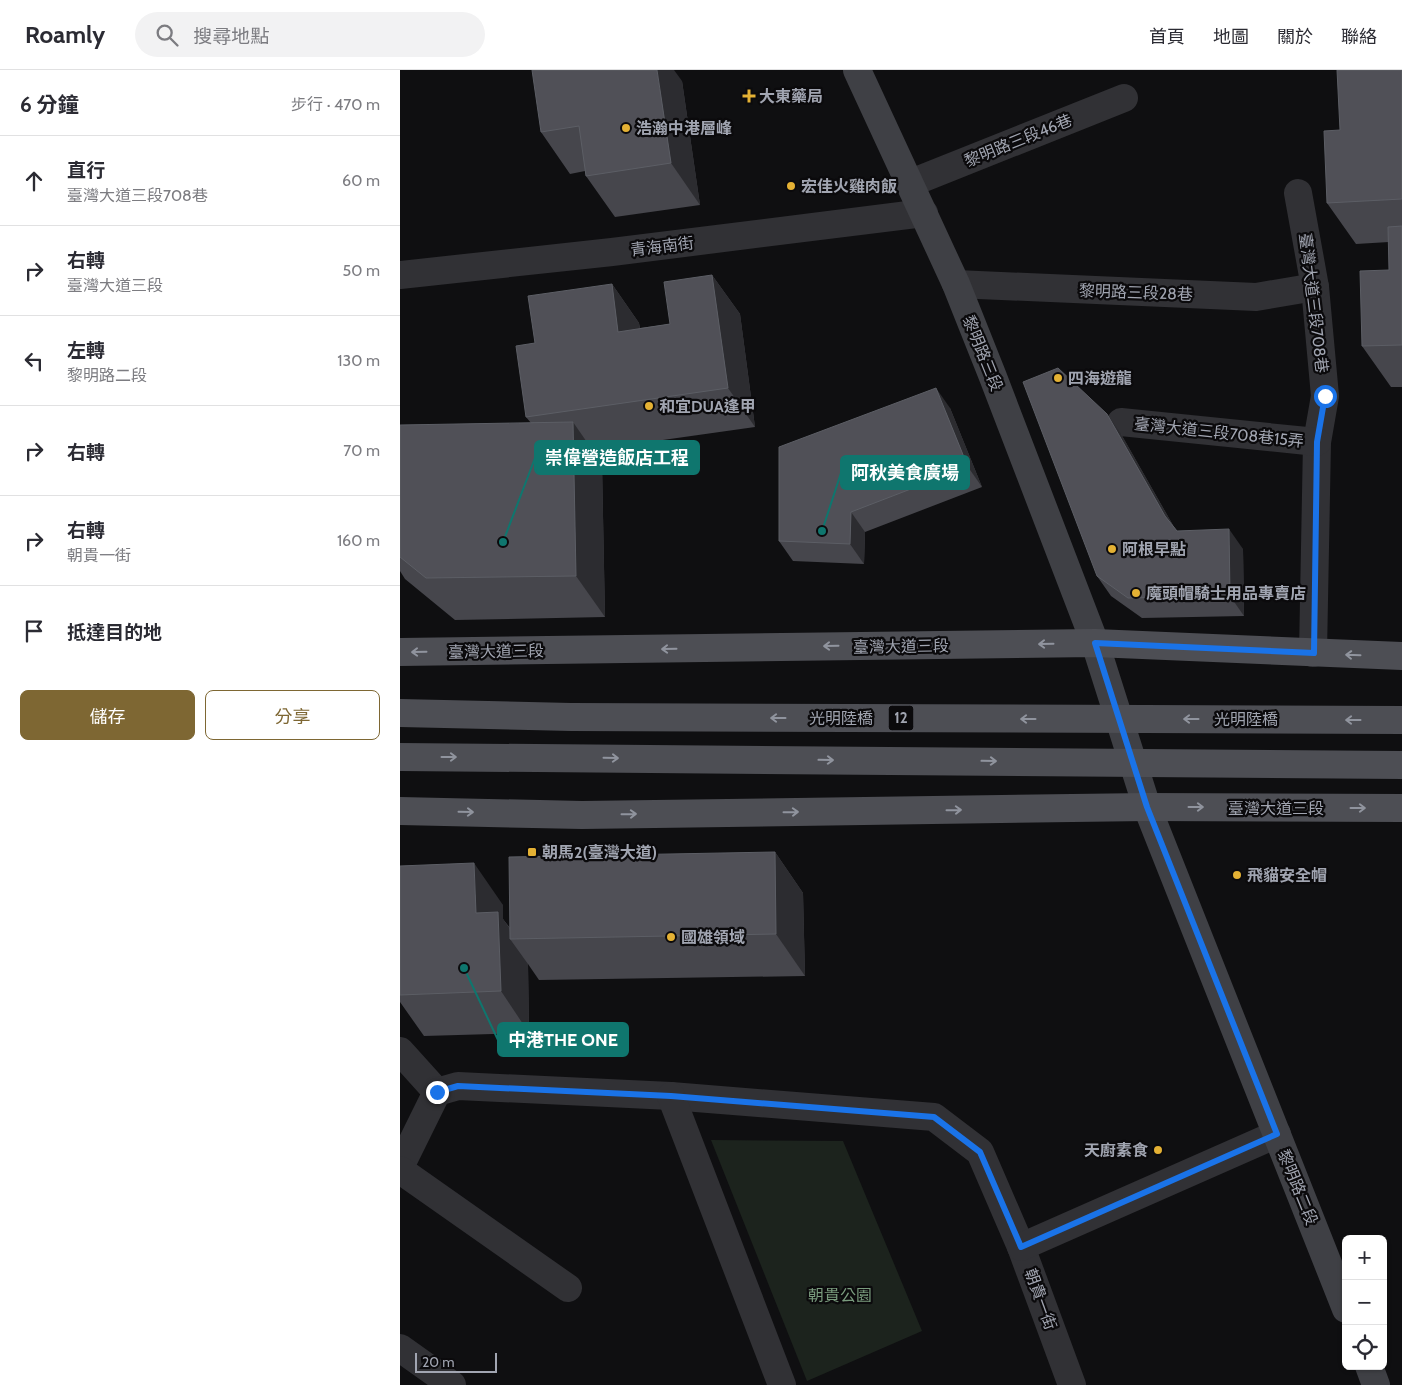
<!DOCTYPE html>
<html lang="zh-TW">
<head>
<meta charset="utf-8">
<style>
	:root { --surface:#fff; --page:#f2f2f3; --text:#2b2b33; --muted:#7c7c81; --line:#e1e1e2; --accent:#7e6733 }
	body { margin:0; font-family:Cabin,"Noto Sans TC",sans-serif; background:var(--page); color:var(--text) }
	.controls { position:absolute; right:15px; bottom:15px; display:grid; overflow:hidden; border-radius:8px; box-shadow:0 1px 4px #0004 }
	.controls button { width:45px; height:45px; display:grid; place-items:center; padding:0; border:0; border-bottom:1px solid var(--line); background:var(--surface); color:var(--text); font:25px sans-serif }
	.scale { position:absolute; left:15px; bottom:12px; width:82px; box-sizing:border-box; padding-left:5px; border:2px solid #a1a5b1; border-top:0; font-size:14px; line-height:18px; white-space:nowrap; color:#a1a5b1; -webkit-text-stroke:4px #0b0a0c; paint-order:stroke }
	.stop { position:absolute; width:15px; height:15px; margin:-11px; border:4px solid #1a73e8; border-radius:50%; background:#fff }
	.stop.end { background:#1a73e8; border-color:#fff; box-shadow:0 1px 5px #0008 }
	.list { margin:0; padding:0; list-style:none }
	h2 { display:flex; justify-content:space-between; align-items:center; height:65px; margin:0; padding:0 20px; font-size:21px }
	h2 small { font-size:16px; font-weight:400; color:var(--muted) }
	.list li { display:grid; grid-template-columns:32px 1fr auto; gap:15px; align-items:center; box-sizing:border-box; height:90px; padding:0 20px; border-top:1px solid var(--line) }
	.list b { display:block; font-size:19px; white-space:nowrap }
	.list p { margin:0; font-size:16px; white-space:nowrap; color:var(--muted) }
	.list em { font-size:16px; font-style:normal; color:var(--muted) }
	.actions { display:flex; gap:10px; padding:15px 20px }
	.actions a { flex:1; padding:11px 0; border:1px solid var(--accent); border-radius:8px; text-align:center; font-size:18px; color:var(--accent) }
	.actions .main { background:var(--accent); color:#fff }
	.icon { flex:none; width:28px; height:28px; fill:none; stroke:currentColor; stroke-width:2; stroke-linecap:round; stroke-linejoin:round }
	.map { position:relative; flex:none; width:1002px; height:1315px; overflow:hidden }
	header { display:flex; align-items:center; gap:30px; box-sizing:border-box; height:70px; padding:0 25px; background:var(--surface); border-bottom:1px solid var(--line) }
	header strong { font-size:24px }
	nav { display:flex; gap:28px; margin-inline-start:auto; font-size:18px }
	.search { width:350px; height:45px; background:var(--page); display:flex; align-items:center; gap:12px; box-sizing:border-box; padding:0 18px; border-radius:28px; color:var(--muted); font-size:19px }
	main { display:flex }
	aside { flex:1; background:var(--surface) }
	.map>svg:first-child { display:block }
	.green { fill:#1c231d }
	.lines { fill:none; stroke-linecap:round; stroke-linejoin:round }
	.street { stroke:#313135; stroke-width:28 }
	.secondary { stroke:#3f4045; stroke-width:28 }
	.primary { stroke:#4d4e54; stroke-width:28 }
	.primary-bridge { stroke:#4d4e54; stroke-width:28 }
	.wall { fill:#46464c }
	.shaded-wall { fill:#2c2c30 }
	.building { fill:#505057; stroke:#5c5e65 }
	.oneway { stroke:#90949e }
	.route { stroke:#1a73e8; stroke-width:6 }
	.poi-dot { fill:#e4b134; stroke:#0b0a0c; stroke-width:2 }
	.labels { text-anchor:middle; stroke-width:4.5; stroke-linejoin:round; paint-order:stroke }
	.shield { fill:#0b0a0c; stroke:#747680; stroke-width:1 }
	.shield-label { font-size:15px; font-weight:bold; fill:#a1a5b1 }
	.poi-label { font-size:16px; font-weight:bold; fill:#a1a5b1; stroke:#0b0a0c; text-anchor:start }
	.street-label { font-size:16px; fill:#a1a5b1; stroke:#0b0a0c }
	.park-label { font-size:16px; fill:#799b7d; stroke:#0b0a0c }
	.leader { fill:none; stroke:#0f766e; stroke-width:2 }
	.callout-dot { fill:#0f766e; stroke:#0b0a0c; stroke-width:2 }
	.callout { fill:#0f766e; stroke:#0f766e; stroke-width:2 }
	.callout-label { font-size:18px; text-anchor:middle; font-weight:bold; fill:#fff }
</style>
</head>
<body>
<header>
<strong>Roamly</strong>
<div class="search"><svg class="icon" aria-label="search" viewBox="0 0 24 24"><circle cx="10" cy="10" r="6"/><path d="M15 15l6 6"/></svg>搜尋地點</div>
<nav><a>首頁</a><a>地圖</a><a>關於</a><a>聯絡</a></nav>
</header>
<main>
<aside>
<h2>6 分鐘<small>步行 · 470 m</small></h2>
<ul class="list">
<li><svg class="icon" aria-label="ahead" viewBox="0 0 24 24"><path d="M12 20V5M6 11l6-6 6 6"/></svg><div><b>直行</b><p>臺灣大道三段708巷</p></div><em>60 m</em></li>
<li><svg class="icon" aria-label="right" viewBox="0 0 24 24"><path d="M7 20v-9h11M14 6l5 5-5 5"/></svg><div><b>右轉</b><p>臺灣大道三段</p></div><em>50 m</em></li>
<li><svg class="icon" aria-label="left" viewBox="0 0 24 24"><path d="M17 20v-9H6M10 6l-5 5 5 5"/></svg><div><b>左轉</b><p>黎明路二段</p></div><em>130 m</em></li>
<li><svg class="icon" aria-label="right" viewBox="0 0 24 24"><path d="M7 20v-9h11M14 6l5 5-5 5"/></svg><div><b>右轉</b></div><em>70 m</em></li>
<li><svg class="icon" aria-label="right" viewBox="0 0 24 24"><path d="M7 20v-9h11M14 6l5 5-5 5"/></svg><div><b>右轉</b><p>朝貴一街</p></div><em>160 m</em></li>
<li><svg class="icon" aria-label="arrive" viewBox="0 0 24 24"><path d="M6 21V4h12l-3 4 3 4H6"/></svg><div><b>抵達目的地</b></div></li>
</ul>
<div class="actions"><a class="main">儲存</a><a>分享</a></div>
</aside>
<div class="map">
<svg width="1002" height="1315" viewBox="0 0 1002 1315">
	<rect width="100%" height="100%" fill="#0f0f11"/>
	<polygon class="green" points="311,1070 443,1071 522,1261 407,1311"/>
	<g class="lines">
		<g class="street">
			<polyline points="511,113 724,28"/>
			<polyline points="898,123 915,217 925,326 917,372 913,583"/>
			<polyline points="0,205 212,182 524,143"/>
			<polyline points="556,214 856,227 915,217"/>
			<polyline points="721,352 917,372"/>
			<polyline points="0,981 37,1022"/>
			<polyline points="37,1022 58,1016 271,1026 534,1047 580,1082 621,1177 672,1315"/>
			<polyline points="271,1026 382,1315"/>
			<polyline points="0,1097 37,1022"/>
			<polyline points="0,1100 168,1218"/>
			<polyline points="621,1177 877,1064"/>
			<polyline points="0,1278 52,1315"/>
		</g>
		<g class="secondary">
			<polyline points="457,0 556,214 593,307 695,573 747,737 946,1239"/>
			<polyline points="969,1296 976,1315"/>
		</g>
		<g class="primary">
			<polyline points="0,582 695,573 1002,586"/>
			<polyline points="0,741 182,745 747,737 1002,738"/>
		</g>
		<g class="primary-bridge">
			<polyline points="0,643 171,647 1002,650"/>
			<polyline points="0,687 1002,695"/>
		</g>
	</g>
	<g class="wall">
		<polygon points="1002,0 1002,317 991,317 962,276 989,200 989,172 956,174 927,133 940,60"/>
		<polygon points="282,11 300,135 215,147 186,106 185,101 170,104 141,62"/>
		<polygon points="312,205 340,244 355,357 192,380 202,394 205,547 55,550 5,509 0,501 0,487 131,353 126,347 135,273 212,214 239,253 240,258 270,254"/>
		<polygon points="550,338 582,417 465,462 464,494 393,491 379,471"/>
		<polygon points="721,364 774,457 777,461 843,479 844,546 742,548 711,526 697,506"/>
		<polygon points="375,782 403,823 405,906 139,910 128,894 129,963 24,966 0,932 0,796 103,835 103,849 110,858"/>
	</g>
	<g class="shaded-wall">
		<polygon points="257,0 274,0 282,11 300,135 271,93"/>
		<polygon points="312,205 340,244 355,357 328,318"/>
		<polygon points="212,214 239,253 246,301 218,262"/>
		<polygon points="536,318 550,338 582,417 568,397"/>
		<polygon points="707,344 721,364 779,466 765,446"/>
		<polygon points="173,352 202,394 205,547 176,506"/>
		<polygon points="451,442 465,462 464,494 450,474"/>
		<polygon points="829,459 843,479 844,546 830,526"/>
		<polygon points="375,782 403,823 405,906 376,864"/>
		<polygon points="74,793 103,835 103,849 117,869 110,869 128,894 129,963 101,921 76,843"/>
	</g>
	<g class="building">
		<polygon points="132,0 257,0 271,93 186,106 179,56 141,62"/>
		<polygon points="937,0 1002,0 1002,129 927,133 924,61 940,60"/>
		<polygon points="1002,156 1002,275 962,276 960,201 989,200 988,157"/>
		<polygon points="312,205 328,318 126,347 116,276 135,273 128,226 212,214 218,262 270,254 264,212"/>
		<polygon points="658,298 707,344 765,446 777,461 829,459 830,526 728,528 697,506 623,312"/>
		<polygon points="536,318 568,397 451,442 450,474 379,471 379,377"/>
		<polygon points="173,352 176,506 26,508 0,487 0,355"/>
		<polygon points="375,782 376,864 110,869 109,787"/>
		<polygon points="74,793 76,843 98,842 101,921 0,925 0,796"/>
	</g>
	<defs><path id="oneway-shaft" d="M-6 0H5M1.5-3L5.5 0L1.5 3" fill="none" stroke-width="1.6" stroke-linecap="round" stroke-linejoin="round" transform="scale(1.25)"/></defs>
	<g class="oneway">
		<use href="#oneway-shaft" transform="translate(646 574) rotate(179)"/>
		<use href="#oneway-shaft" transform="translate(431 576) rotate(179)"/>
		<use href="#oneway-shaft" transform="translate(269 579) rotate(179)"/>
		<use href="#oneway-shaft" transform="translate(19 582) rotate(179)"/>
		<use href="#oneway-shaft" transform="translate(953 585) rotate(-178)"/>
		<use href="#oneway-shaft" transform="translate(378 648) rotate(-180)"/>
		<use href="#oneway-shaft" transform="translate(628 649) rotate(-180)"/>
		<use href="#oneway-shaft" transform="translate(791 649) rotate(-180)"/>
		<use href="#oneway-shaft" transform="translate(953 650) rotate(-180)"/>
		<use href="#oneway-shaft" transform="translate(49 687)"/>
		<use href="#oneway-shaft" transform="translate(211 688) rotate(1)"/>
		<use href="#oneway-shaft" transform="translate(426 690) rotate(1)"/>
		<use href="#oneway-shaft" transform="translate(589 691) rotate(1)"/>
		<use href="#oneway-shaft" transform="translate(796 737)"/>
		<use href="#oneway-shaft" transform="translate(958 738)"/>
		<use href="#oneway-shaft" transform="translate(554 740) rotate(-1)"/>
		<use href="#oneway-shaft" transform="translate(66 742) rotate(1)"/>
		<use href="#oneway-shaft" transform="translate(391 742) rotate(-1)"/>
		<use href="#oneway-shaft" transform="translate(229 744) rotate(-1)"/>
	</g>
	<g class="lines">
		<polyline class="route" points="37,1022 58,1016 271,1026 534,1047 580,1082 621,1177 877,1064 747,737 695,573 914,583 917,372 925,326"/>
	</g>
	<g class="poi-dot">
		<path d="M346.5 18.5h5v5h5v5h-5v5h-5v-5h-5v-5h5z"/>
		<circle cx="226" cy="58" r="5"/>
		<circle cx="391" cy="116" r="5"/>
		<circle cx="658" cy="308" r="5"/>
		<circle cx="249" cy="336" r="5"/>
		<circle cx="712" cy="479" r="5"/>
		<circle cx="736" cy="523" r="5"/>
		<rect x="127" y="777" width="10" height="10" rx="2.5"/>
		<circle cx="837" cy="805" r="5"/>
		<circle cx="271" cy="867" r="5"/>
		<circle cx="758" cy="1080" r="5"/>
	</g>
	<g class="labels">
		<rect class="shield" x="488.5" y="635.5" width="25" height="25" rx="4"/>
		<g class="shield-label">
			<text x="501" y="653">12</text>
		</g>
		<g class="poi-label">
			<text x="359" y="32">大東藥局</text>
			<text x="236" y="64">浩瀚中港層峰</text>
			<text x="401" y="122">宏佳火雞肉飯</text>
			<text x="668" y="314">四海遊龍</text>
			<text x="259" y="342">和宜DUA逢甲</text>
			<text x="722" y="485">阿根早點</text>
			<text x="746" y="529">魔頭帽騎士用品專賣店</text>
			<text x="142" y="788">朝馬2(臺灣大道)</text>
			<text x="847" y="811">飛貓安全帽</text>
			<text x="281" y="873">國雄領域</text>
			<text x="748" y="1086" text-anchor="end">天廚素食</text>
		</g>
		<g class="street-label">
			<text transform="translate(618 70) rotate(-22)" y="6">黎明路三段46巷</text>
			<text transform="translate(262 176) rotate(-7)" y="6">青海南街</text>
			<text transform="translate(736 222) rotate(2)" y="6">黎明路三段28巷</text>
			<text transform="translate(914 233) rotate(83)" y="6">臺灣大道三段708巷</text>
			<text transform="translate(583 283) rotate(68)" y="6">黎明路三段</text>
			<text transform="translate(819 362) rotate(6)" y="6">臺灣大道三段708巷15弄</text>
			<text transform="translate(501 576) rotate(-1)" y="6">臺灣大道三段</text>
			<text transform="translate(96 581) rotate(-1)" y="6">臺灣大道三段</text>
			<text x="441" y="654">光明陸橋</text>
			<text x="846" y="655">光明陸橋</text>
			<text x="876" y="744">臺灣大道三段</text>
			<text transform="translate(898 1117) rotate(68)" y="6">黎明路二段</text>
			<text transform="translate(641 1229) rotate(70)" y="6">朝貴一街</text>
		</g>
		<g class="park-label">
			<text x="440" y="1231">朝貴公園</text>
		</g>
	</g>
	<path class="leader" d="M103 472L135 388M422 461L441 403M64 898L98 970"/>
	<g class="callout-dot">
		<circle cx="103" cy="472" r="5"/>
		<circle cx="422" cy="461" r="5"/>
		<circle cx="64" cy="898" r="5"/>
	</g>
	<g class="callout">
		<rect x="135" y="371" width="164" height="33" rx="5"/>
		<rect x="441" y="386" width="128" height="33" rx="5"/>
		<rect x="98" y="953" width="130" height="33" rx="5"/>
	</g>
	<g class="callout-label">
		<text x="217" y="394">崇偉營造飯店工程</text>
		<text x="505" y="409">阿秋美食廣場</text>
		<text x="163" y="976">中港THE ONE</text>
	</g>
</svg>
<div class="controls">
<button>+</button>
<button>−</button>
<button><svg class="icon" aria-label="locate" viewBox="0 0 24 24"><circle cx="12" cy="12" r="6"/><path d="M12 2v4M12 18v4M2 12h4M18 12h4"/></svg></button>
</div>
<div class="scale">20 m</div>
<div class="stop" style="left:925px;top:326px"></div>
<div class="stop end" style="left:37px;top:1022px"></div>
</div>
</main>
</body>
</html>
